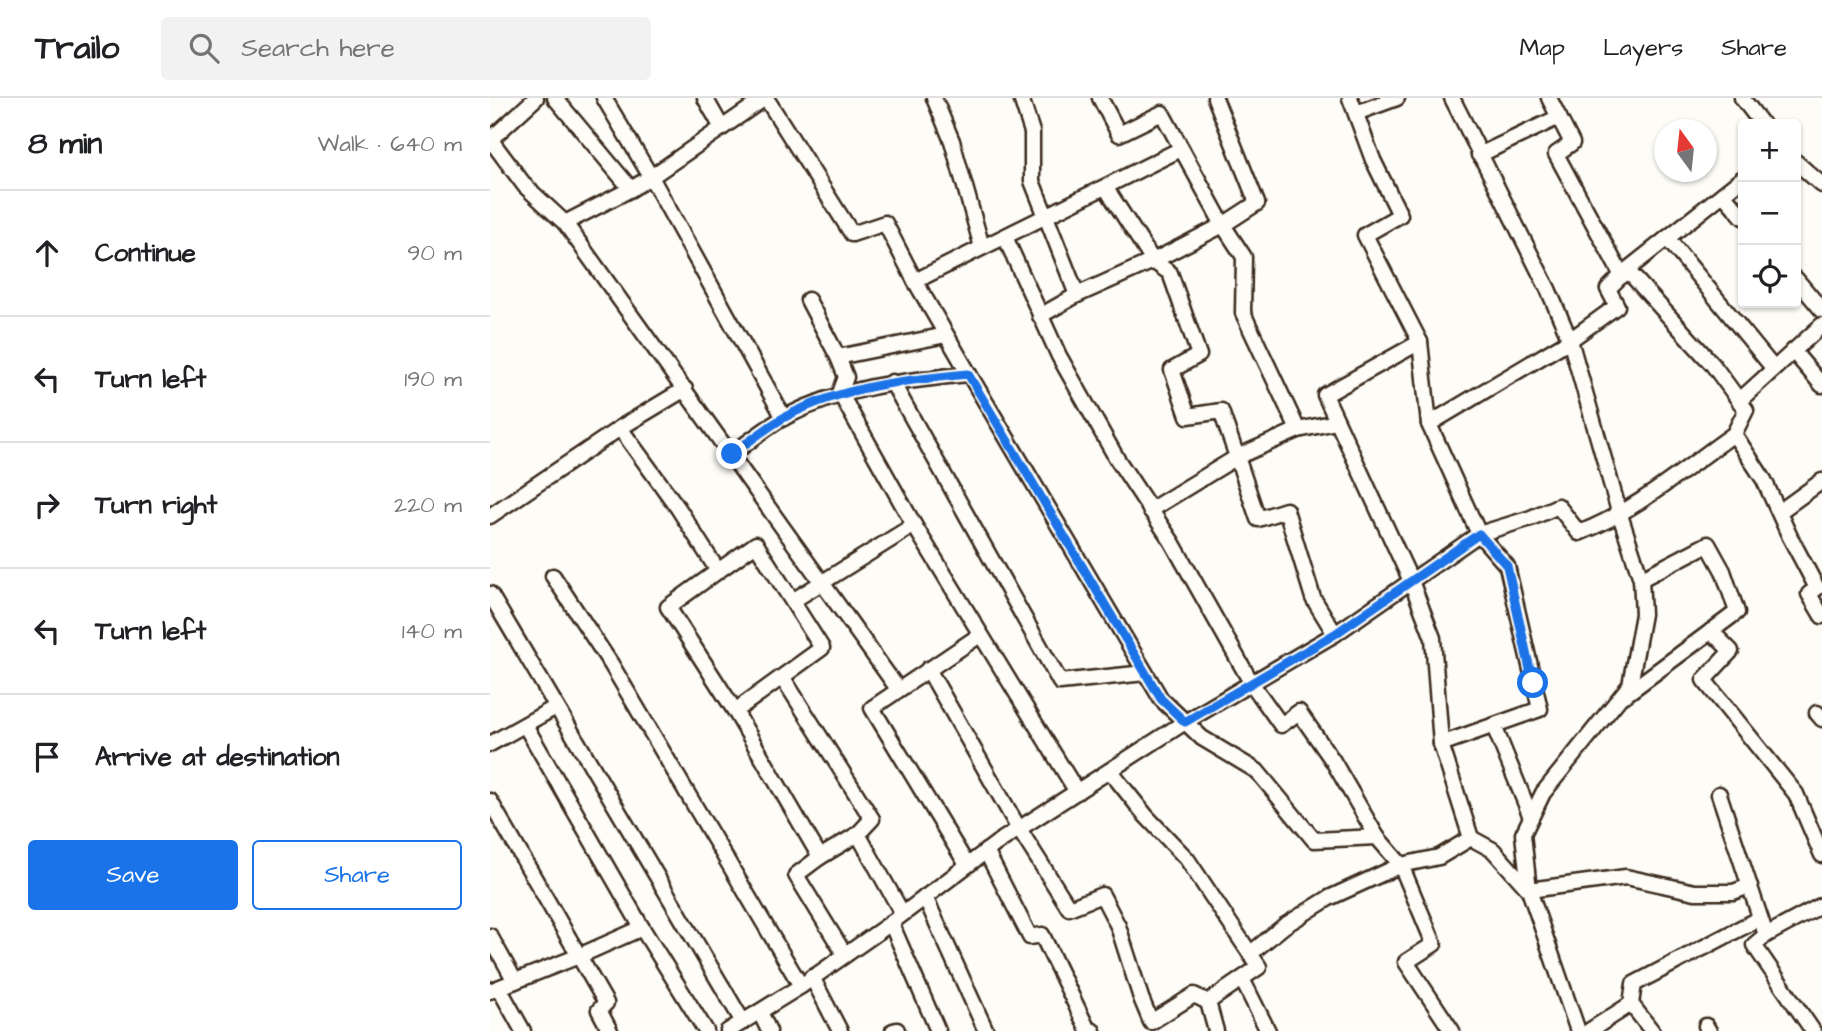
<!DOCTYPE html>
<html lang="en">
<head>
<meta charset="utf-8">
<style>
	:root { --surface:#fff; --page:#f2f2f2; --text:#202124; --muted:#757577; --line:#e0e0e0; --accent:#1a73e8 }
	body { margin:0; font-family:"Architects Daughter",sans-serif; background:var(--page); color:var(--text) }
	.controls { position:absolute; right:21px; top:21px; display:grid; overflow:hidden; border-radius:7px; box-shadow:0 2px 5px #0004 }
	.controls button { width:63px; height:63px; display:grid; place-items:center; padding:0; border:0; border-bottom:2px solid var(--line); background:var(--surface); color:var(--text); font:35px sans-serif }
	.compass { position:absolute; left:1164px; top:21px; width:63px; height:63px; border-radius:50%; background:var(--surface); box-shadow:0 2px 5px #0004; rotate:345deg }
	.stop { position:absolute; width:21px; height:21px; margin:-16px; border:5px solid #1a73e8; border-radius:50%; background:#fff }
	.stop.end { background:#1a73e8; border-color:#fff; box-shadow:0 2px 7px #0008 }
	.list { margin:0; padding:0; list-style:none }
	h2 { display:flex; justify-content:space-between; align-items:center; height:91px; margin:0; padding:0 28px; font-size:30px }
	h2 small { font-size:23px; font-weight:400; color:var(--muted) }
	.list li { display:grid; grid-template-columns:46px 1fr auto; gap:21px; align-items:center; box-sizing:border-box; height:126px; padding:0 28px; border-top:2px solid var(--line) }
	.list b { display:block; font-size:26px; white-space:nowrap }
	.list em { font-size:23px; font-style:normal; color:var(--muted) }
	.actions { display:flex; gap:14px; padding:21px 28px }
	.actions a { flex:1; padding:16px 0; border:2px solid var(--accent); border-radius:7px; text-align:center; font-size:24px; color:var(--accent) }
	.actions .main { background:var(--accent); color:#fff }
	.icon { flex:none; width:38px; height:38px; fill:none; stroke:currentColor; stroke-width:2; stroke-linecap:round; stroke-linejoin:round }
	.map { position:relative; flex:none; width:1332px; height:933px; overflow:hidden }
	header { display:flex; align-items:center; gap:42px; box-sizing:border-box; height:98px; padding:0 35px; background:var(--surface); border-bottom:2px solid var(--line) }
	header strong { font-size:33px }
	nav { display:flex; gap:38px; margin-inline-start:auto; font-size:24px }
	.search { width:490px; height:63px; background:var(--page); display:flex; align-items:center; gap:18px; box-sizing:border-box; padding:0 24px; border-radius:7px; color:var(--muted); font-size:26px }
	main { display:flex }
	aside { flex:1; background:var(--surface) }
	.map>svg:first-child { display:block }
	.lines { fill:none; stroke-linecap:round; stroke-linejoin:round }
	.minor-casing { stroke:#3b2a1e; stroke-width:19 }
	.minor { stroke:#fdfcf7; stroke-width:14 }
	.route { stroke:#1a73e8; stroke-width:9 }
</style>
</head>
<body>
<header>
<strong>Trailo</strong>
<div class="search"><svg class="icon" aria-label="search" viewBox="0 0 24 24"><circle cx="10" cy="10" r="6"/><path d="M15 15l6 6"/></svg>Search here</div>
<nav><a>Map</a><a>Layers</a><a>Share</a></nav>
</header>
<main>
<aside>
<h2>8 min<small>Walk · 640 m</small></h2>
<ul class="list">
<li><svg class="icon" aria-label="ahead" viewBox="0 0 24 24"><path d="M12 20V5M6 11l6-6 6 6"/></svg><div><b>Continue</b></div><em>90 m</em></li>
<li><svg class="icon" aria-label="left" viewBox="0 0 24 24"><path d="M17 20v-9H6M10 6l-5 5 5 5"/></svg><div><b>Turn left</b></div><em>190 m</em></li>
<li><svg class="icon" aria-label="right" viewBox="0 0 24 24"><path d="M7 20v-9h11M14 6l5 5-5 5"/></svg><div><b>Turn right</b></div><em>220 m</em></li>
<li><svg class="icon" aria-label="left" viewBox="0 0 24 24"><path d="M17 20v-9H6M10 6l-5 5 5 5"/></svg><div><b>Turn left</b></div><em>140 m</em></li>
<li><svg class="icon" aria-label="arrive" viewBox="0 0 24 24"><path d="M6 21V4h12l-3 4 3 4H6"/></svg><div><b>Arrive at destination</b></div></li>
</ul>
<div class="actions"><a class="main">Save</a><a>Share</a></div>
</aside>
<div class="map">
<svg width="1332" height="933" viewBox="0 0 1332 933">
	<rect width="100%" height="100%" fill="#fdfcf7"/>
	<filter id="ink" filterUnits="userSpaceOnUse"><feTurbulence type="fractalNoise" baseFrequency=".0143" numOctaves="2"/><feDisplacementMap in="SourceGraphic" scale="14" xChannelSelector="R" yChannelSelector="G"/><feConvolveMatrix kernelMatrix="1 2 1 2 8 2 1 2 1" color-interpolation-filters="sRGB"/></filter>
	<g filter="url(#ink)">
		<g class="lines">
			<defs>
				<g id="minor">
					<polyline points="114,0 161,79 294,320"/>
					<polyline points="215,0 232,30"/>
					<polyline points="276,0 362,136 395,125 425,183 479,276 671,601 712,640 767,673 824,742 887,739 911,767 944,846 916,864 962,933"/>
					<polyline points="444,0 462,43 492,149"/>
					<polyline points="531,0 542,34 542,83 587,197 663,163 680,175 709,257 682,272 698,318 731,313 747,359 660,412"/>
					<polyline points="610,0 629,36 672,15 733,127 663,163 616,90"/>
					<polyline points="725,0 767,105 733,127 754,159 753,215 808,332 747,359 768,421 796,412 823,500 845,536"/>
					<polyline points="860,0 883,62 910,117 875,137 930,244 939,326"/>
					<polyline points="962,0 1058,191 1080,242 1130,417 1151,481 1153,516 1140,587 1053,695 1033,736 1039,792 1136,779 1205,794 1243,794 1260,788"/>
					<polyline points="1059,0 1082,45 1066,56 1132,178"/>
					<polyline points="1252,0 1272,26"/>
					<polyline points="866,15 907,0"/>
					<polyline points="0,41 35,88 75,125 141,91 65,0"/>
					<polyline points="0,42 46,0"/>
					<polyline points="989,57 1069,19"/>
					<polyline points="1306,64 1332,87"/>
					<polyline points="141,91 161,79 275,0"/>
					<polyline points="1233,96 1253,119"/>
					<polyline points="75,125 408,591"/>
					<polyline points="515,139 569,258 627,361 682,444 762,586 791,627 809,614 843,663 887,739"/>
					<polyline points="1177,140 1284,271"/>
					<polyline points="1137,172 1253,80"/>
					<polyline points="1306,181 1332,212"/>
					<polyline points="425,183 691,51"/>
					<polyline points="318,202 348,259 356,279 350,295 424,427 587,694"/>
					<polyline points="550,218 587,197"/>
					<polyline points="930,244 835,297 921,483 943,540 951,646"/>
					<polyline points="1303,253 1332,287"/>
					<polyline points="348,259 456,237"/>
					<polyline points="402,284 570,584 655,575"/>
					<polyline points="1249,303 1332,227"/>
					<polyline points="130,330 195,291"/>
					<polyline points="808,332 846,324"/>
					<path d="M1244,336L1256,312L1223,267L1137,172L1118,191L1127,208L1080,242L939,326L989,436L1041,420L1068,408L1089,435C1146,413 1194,371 1244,336L1274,382L1300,439L1327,490L1319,496L1332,518"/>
					<path d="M242,356C259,344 277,329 295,319C355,288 413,283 479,276"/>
					<polyline points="1289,414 1332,383"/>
					<polyline points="0,418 130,330 188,410 228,473 178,509 245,613 330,759 306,777 355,857"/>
					<polyline points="228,473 266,446 332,550 245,613"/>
					<polyline points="63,478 121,566 311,888"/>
					<polyline points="0,496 253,924"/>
					<polyline points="304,502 424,427"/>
					<polyline points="1221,533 1241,553 1214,582 1306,696 1332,757"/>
					<polyline points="438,571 529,731 579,810 612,797 628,828 651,900 661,924 704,897 718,904"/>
					<polyline points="293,580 382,721 368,736"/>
					<polyline points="1135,597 1247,514 1233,473 1218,446 1151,481"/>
					<polyline points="1327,615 1332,621"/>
					<polyline points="35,627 152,830"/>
					<polyline points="1004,628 1041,719"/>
					<polyline points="0,646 66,609"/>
					<polyline points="620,673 656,718 697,761 769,869 718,904 726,933"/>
					<polyline points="1229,696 1276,837 1332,807"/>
					<polyline points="0,703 116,905 109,912 120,933"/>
					<polyline points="496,753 540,839 552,837 597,930 603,933"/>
					<polyline points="330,759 368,736 412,815"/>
					<polyline points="477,767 382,610 490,537"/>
					<polyline points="435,799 496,933"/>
					<polyline points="401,825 448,933"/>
					<polyline points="1276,837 1264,847 1323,933"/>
					<polyline points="0,838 25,883"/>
					<polyline points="761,855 794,828 839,800 911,767 949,759 981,740 1003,752 1039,792 1088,933"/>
					<polyline points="322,879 350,933"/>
					<polyline points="752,881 778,933"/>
					<polyline points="9,890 33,933"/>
					<polyline points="0,893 89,858 152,830 216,933"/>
					<polyline points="1141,906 1162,933"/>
					<polyline points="270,914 279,933"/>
					<polyline points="1216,928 1219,933"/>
					<polyline points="238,933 311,888 401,825 507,745 695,624 845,536 989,436 1017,468 1050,611 951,646 981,740"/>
					<polyline points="403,933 407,932"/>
					<polyline points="1099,933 1141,906 1144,886 1270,820"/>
				</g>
			</defs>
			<use href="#minor" class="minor-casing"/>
			<use href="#minor" class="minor"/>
		</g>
	</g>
	<g class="lines" filter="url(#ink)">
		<path class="route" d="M242,356C259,344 277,329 295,319C353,288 414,282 478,276L671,601L695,624L845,536L989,436L1017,468L1043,585"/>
	</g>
</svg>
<div class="controls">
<button>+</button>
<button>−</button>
<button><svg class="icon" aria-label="locate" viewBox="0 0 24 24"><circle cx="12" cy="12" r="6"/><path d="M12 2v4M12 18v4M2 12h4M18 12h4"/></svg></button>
</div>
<svg class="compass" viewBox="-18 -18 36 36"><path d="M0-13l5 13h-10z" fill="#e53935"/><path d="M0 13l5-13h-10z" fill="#757577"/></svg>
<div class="stop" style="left:1043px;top:585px"></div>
<div class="stop end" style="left:242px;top:356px"></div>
</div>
</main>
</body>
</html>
